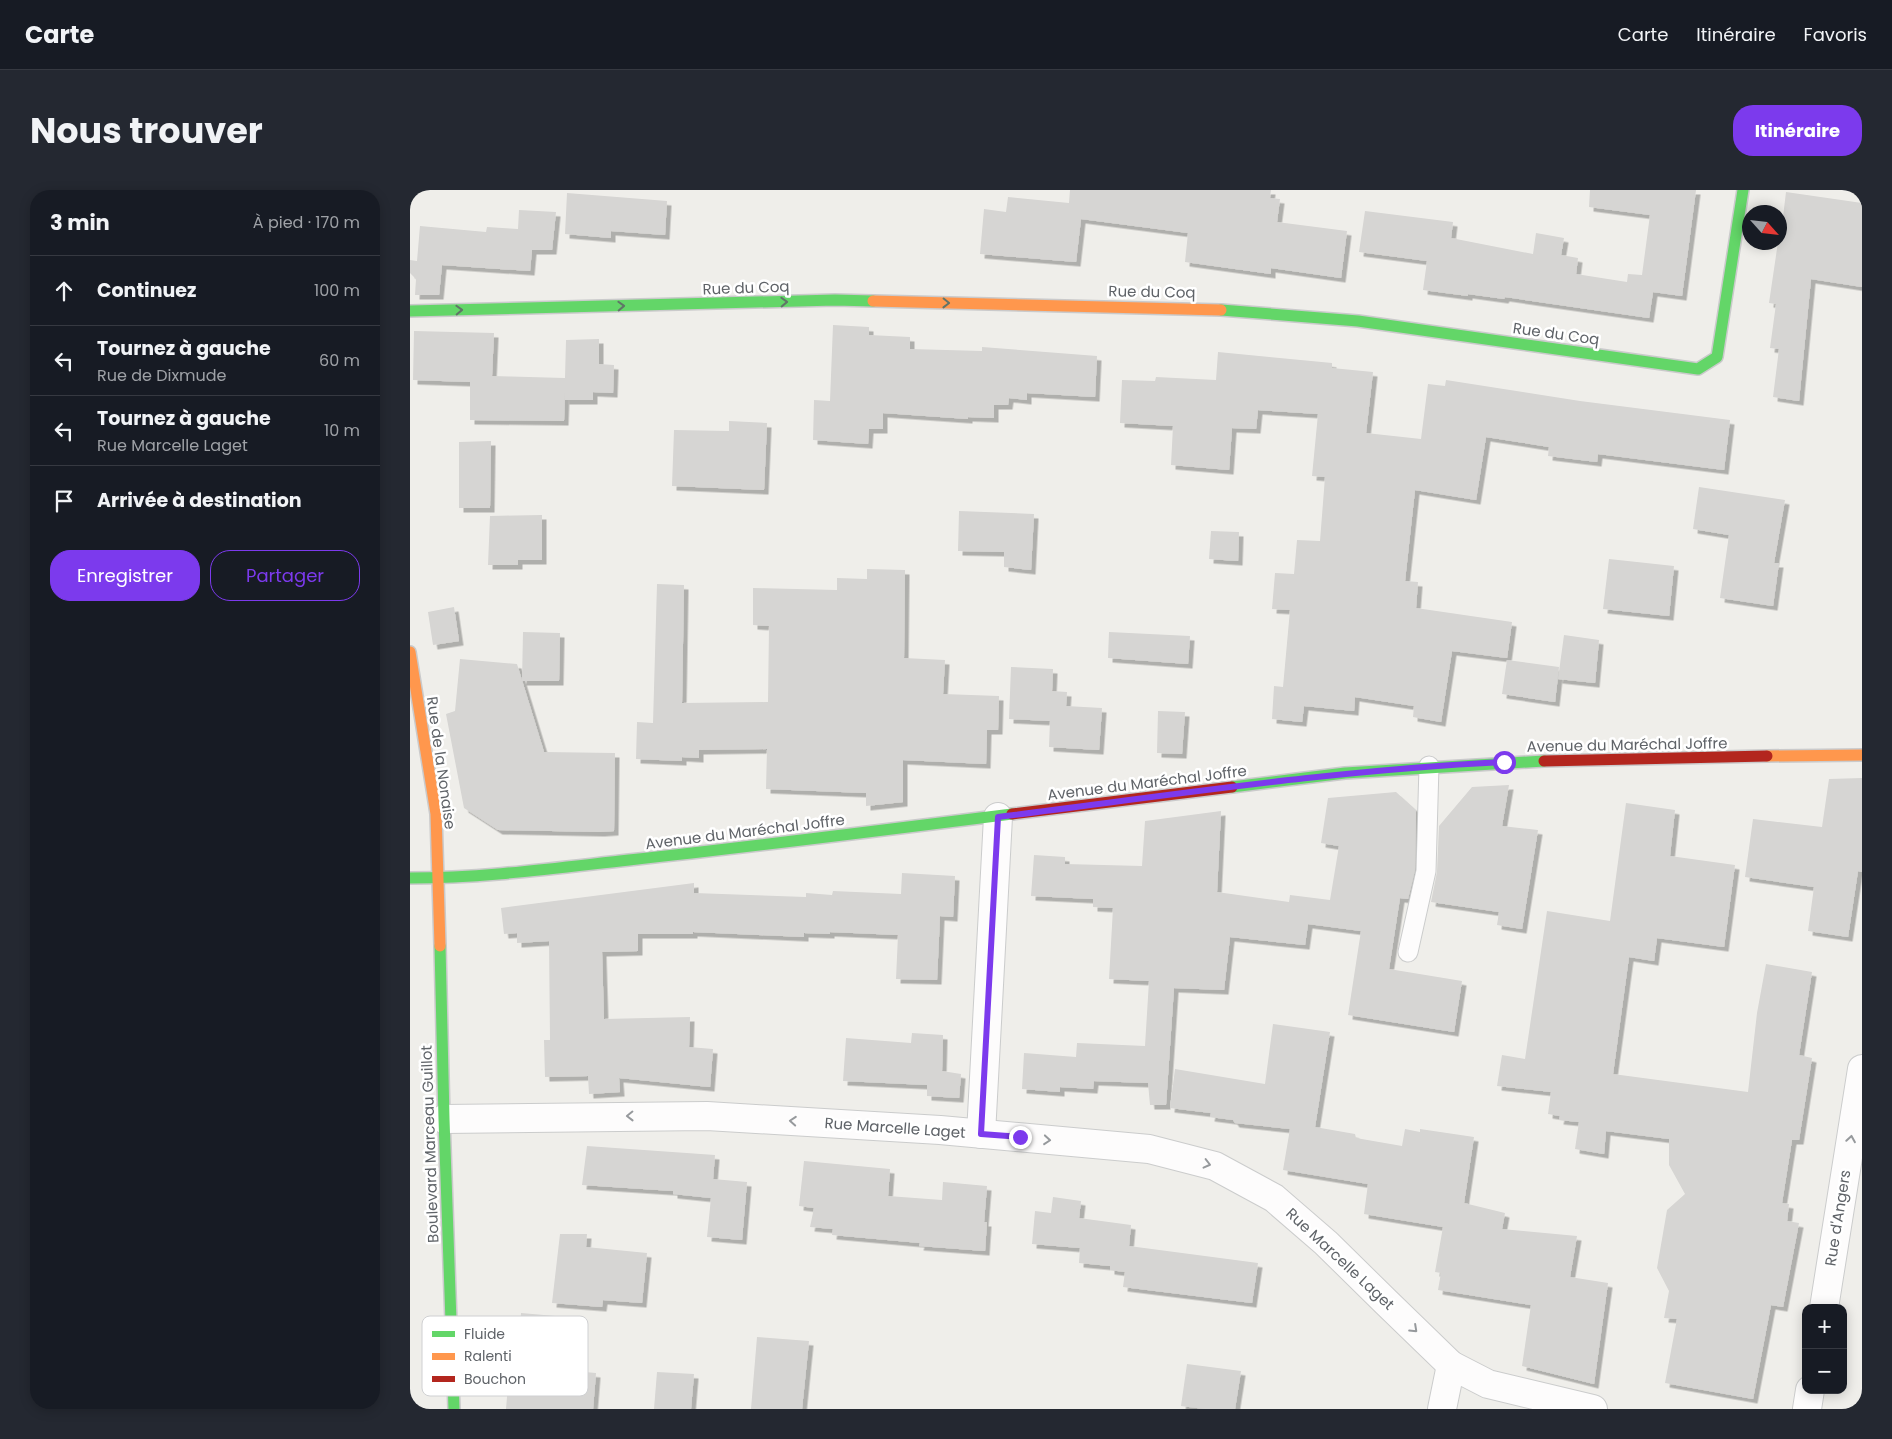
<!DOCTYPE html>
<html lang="fr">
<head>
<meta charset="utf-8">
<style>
	:root { --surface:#171b24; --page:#242831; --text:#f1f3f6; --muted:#9ea1a6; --line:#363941; --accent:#7c3aed }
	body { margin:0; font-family:Poppins,sans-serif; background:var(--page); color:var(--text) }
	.controls { position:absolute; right:15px; bottom:15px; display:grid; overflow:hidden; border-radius:10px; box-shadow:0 2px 12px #0003 }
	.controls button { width:45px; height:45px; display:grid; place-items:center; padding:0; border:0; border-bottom:1px solid var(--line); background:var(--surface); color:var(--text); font:25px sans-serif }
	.compass { position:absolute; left:1332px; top:15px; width:45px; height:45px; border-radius:50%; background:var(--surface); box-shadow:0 2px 12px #0003; rotate:117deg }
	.stop { position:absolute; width:15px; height:15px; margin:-11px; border:4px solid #7c3aed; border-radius:50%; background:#fff }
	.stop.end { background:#7c3aed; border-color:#fff; box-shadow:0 1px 5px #0008 }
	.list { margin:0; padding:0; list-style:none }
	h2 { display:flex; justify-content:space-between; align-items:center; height:65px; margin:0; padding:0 20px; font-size:21px }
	h2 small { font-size:16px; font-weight:400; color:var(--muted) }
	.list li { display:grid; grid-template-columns:32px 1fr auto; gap:15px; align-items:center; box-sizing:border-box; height:70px; padding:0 20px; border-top:1px solid var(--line) }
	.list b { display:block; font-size:19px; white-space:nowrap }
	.list p { margin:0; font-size:16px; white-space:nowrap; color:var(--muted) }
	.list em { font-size:16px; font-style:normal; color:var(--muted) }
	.actions { display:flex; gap:10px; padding:15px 20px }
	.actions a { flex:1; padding:11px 0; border:1px solid var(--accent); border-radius:20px; text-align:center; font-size:18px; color:var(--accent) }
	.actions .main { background:var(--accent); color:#fff }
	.icon { flex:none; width:28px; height:28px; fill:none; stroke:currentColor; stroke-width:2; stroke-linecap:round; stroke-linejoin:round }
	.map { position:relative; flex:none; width:1452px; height:1219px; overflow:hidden; border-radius:20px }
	header { display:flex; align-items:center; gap:30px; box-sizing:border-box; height:70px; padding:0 25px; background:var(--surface); border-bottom:1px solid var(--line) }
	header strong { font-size:24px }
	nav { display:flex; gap:28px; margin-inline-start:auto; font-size:18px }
	.intro { display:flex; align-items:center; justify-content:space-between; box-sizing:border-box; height:120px; padding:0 30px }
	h1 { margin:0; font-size:35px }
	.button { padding:12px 22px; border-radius:20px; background:var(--accent); color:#fff; font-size:18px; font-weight:700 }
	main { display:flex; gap:30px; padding:0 30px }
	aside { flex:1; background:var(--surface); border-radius:20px; box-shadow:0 2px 12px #0003 }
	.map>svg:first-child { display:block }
	.building { fill:#d6d5d3; filter:url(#shadow) }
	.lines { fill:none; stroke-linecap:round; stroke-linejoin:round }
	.lane-casing { stroke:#cbcccc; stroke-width:21 }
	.street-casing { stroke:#cbcccc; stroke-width:30 }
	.fast-casing { stroke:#cacacb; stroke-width:14 }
	.slow-casing { stroke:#cacacb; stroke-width:14 }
	.jam-casing { stroke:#cacacb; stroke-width:14 }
	.lane { stroke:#fdfcfc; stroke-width:19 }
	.street { stroke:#fdfcfc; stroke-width:28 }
	.fast { stroke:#63d668; stroke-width:11 }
	.slow { stroke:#ff974d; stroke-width:11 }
	.jam { stroke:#b3261e; stroke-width:11 }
	.oneway { stroke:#607468 }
	.oneway2 { stroke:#96999c }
	.route { stroke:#7c3aed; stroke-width:6 }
	.labels { text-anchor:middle; stroke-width:5; stroke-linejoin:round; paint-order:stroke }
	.street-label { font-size:15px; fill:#5f6368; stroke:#fff }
	.key { fill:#fff; stroke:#cfd0d2; stroke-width:1 }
	.key-label { font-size:14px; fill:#5f6368 }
</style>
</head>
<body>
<header>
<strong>Carte</strong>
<nav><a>Carte</a><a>Itinéraire</a><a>Favoris</a></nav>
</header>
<div class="intro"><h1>Nous trouver</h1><a class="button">Itinéraire</a></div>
<main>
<aside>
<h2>3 min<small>À pied · 170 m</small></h2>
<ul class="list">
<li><svg class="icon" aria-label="ahead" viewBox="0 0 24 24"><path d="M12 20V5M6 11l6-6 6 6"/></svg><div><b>Continuez</b></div><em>100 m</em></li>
<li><svg class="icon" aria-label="left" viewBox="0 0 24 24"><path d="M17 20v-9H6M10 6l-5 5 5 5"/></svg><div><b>Tournez à gauche</b><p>Rue de Dixmude</p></div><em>60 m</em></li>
<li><svg class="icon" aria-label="left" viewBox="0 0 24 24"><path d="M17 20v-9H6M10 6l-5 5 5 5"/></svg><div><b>Tournez à gauche</b><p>Rue Marcelle Laget</p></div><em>10 m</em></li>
<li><svg class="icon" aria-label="arrive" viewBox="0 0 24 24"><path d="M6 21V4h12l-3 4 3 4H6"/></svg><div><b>Arrivée à destination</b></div></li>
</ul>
<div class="actions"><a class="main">Enregistrer</a><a>Partager</a></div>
</aside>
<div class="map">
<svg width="1452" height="1219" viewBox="0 0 1452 1219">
	<defs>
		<filter id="shadow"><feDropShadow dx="4.5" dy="4.5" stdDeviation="0" flood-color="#0004"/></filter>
	</defs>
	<rect width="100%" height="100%" fill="#efeeea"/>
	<g class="building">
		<polygon points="660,0 861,0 860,8 870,9 867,32 937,41 931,88 861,78 861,84 775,72 778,43 671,29 666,72 570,64 574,19 596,22 598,7 659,13"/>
		<polygon points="1180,0 1286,0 1272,106 1243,102 1239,128 1095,107 1094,109 1058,104 1058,106 1013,100 1017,71 949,62 955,21 1043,32 1041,48 1123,64 1126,43 1154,48 1151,65 1168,68 1166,84 1217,92 1218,84 1232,85 1240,25 1179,17"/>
		<polygon points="1376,2 1452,13 1452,97 1401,89 1389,211 1363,207 1369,159 1360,158 1366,114 1359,113 1368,52 1370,52"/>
		<polygon points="157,3 257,11 255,45 201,41 201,48 155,44"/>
		<polygon points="109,20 146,22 142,60 122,60 120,81 32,75 29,105 5,105 6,89 0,83 0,70 7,71 10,36 76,42 77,37 108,39"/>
		<polygon points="423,135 459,137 459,145 500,147 500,159 572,161 572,157 687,166 685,207 617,203 617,210 599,208 598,215 584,215 584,228 558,227 558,229 473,223 473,239 459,239 458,254 403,250 404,210 420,211"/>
		<polygon points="4,141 84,143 82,186 155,188 156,150 189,149 189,174 204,175 203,203 183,202 183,210 155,210 155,202 154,231 60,230 60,192 3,190"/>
		<polygon points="808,162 922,173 922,178 963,182 956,243 1011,249 1018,194 1035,196 1036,190 1170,211 1320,230 1314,280 1188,264 1187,272 1138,266 1139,257 1076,247 1066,310 1005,300 995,391 1008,392 1006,418 1102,432 1097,468 1042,461 1031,532 1003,527 1004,516 945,507 944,521 894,516 892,532 862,529 864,496 873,497 880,420 862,419 865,383 884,384 887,350 910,351 915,287 902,286 908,224 848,220 846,239 822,238 819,280 761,275 763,236 710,233 712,190 745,191 746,187 806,190"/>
		<polygon points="319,231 357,233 354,300 262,296 264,240 319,241"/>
		<polygon points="81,251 80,318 49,318 49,252"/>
		<polygon points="1289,297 1375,310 1364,373 1369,373 1363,416 1310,408 1319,345 1283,339"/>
		<polygon points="549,321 624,324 621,380 594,377 594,362 548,361"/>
		<polygon points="132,325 132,370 108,370 108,375 78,375 80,326"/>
		<polygon points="801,341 829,342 828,371 799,369"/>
		<polygon points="1199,369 1264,376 1259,426 1193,419"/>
		<polygon points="457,379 495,380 494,468 535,470 533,504 589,506 588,540 577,540 576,574 493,570 493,612 456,616 456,603 356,599 357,559 289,560 289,568 272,567 272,571 226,569 227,532 243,533 247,394 274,395 272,513 358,512 359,436 343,435 343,398 427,400 427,388 457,389"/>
		<polygon points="44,417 49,451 23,455 18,422"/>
		<polygon points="113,442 150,443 149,491 112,491"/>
		<polygon points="699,442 780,446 778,474 698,468"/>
		<polygon points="1154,445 1189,450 1185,493 1148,489"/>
		<polygon points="50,469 107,474 134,562 205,563 204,641 190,642 88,640 54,618 36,524 45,521"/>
		<polygon points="1097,470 1149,477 1145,512 1092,504"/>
		<polygon points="601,477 643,479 642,501 657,502 656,516 692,518 689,560 639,557 640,531 599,529"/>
		<polygon points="748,521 775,522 772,564 747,563"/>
		<polygon points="1452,588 1452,682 1448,681 1438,747 1398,741 1404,697 1335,687 1343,629 1412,637 1419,589"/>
		<polygon points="1099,595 1092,636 1128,640 1112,739 1087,735 1089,722 1021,712 1027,682 1029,636 1062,597"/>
		<polygon points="986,602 1006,620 1005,680 998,709 990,708 979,779 1052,791 1044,842 938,825 951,741 898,734 895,755 820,747 814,800 764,798 756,915 740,915 738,893 684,891 683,899 650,897 650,902 612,899 614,863 666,867 667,853 735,856 739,791 699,789 703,718 683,717 683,709 621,706 624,665 655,667 655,674 732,676 735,631 811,621 807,702 879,712 880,705 920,710 929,656 911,653 918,608"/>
		<polygon points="1216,613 1265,620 1260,666 1325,675 1314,757 1247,748 1244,771 1219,767 1203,884 1338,902 1347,823 1356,774 1402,782 1389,865 1402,868 1389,950 1382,950 1372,1013 1379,1014 1377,1031 1389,1033 1373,1117 1361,1115 1343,1209 1255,1193 1267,1129 1254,1128 1259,1101 1247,1078 1257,1020 1275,1004 1259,975 1259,949 1196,941 1194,964 1165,959 1169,932 1149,930 1150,926 1138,924 1141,902 1087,896 1092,865 1115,869 1137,721 1200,731"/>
		<polygon points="492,683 545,686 543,727 530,726 527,790 486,789 488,745 420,742 420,744 394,743 394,747 283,742 283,744 228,744 228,761 192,762 194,829 280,827 279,857 303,859 300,897 209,888 210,902 179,904 178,886 135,887 134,850 140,850 139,751 107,753 107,743 94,744 91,718 284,693 284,703 396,707 396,703 422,705 423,701 491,704"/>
		<polygon points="863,834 920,842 905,937 945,944 946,948 992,956 995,939 1010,942 1010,939 1064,947 1054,1013 1095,1023 1092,1039 1167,1046 1160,1087 1198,1093 1184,1194 1112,1176 1121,1115 1028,1100 1031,1083 1025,1082 1033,1037 954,1024 958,994 873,980 880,939 825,933 823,930 800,927 801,923 760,918 765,879 855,894"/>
		<polygon points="502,843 533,845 532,881 551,884 549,908 517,906 517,895 433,891 436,848 501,853"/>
		<polygon points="177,956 305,965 303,989 337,992 332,1050 297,1047 301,1008 263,1004 263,1001 172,995"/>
		<polygon points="394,971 480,979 478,1006 532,1010 533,992 577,996 574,1032 577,1032 575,1061 509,1056 510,1053 422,1045 423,1039 400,1037 404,1018 389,1016"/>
		<polygon points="643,1007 671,1011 669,1028 721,1035 719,1056 848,1073 842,1113 713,1097 715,1082 700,1080 700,1076 669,1073 670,1058 622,1054 625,1021 641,1023"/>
		<polygon points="150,1044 177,1044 176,1057 237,1063 232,1113 193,1110 192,1117 142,1113"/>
		<polygon points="111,1123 157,1127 151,1180 186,1183 183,1219 96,1219 99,1183 107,1184"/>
		<polygon points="347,1147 399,1151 392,1219 341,1219"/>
		<polygon points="777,1174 831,1181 825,1219 795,1219 771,1216"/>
		<polygon points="247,1182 284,1184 281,1219 244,1219"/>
	</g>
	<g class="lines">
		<defs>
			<polyline id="lane" points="998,762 1016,681 1019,576"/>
			<g id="street">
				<polyline points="34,929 297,926 530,940 739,959 805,976 864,1008 916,1053 976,1112 1041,1175 1078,1194 1183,1219"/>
				<polyline points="571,944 588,627"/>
				<polyline points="1414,1118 1452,879"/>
				<polyline points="1032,1219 1041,1175"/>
				<polyline points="1397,1219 1400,1200"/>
			</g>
			<g id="fast">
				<polyline points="811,120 948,131 1288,179 1307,167 1333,0"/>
				<polyline points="0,121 425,110 463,111"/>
				<polyline points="822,597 935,583 1134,571"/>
				<path d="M0,688C73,688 146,678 219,670C347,656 475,640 602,624"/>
				<polyline points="30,756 34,929 44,1219"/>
			</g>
			<g id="slow">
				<polyline points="463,111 811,120"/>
				<polyline points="0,462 26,624 30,756"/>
				<polyline points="1357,566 1452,565"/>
			</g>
			<g id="jam">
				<polyline points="1134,571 1357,566"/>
				<polyline points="602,624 822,597"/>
			</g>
		</defs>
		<use href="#lane" class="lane-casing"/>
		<use href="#street" class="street-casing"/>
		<use href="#fast" class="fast-casing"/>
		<use href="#slow" class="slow-casing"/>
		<use href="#jam" class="jam-casing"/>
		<use href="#lane" class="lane"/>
		<use href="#street" class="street"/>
		<use href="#fast" class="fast"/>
		<use href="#slow" class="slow"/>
		<use href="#jam" class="jam"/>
	</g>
	<defs><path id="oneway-chevron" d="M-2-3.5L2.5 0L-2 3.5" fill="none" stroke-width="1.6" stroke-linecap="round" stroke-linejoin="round" transform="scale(1.25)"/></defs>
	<g class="oneway">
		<use href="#oneway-chevron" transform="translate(374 112) rotate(-2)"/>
		<use href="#oneway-chevron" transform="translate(536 113) rotate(1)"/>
		<use href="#oneway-chevron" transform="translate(211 116) rotate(-2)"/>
		<use href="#oneway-chevron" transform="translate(49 120) rotate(-2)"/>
	</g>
	<g class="oneway2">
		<use href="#oneway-chevron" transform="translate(220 926) rotate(179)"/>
		<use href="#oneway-chevron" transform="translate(383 931) rotate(-176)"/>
		<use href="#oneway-chevron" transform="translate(1441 949) rotate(-81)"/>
		<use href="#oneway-chevron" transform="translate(637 950) rotate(5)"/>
		<use href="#oneway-chevron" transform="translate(797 974) rotate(14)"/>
		<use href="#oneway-chevron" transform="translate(1004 1139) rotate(43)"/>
	</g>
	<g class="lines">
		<path class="route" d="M610,947L571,944L588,627C756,606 924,580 1094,572"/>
	</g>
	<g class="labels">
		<g class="street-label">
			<text transform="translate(336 98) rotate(-2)" y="5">Rue du Coq</text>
			<text transform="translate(742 102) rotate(1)" y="5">Rue du Coq</text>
			<text transform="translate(1146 144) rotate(8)" y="5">Rue du Coq</text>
			<text transform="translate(1217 555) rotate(-1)" y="5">Avenue du Maréchal Joffre</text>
			<text transform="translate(31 573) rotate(82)" y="5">Rue de la Nonaise</text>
			<text transform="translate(737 593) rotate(-7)" y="5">Avenue du Maréchal Joffre</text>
			<text transform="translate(335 642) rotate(-7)" y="5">Avenue du Maréchal Joffre</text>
			<text transform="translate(485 938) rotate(4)" y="5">Rue Marcelle Laget</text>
			<text transform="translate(20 954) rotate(-92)" y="5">Boulevard Marceau Guillot</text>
			<text transform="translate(1428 1028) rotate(-81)" y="5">Rue d'Angers</text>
			<text transform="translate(930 1069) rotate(43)" y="5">Rue Marcelle Laget</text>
		</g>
	</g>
	<rect x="12" y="1126" width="166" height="80" rx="8" class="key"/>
	<rect x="22" y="1141" width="23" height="6" fill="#63d668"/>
	<rect x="22" y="1163" width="23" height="7" fill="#ff974d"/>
	<rect x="22" y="1186" width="23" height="6" fill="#b3261e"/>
	<g class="key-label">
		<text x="54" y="1149">Fluide</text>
		<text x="54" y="1171">Ralenti</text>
		<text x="54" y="1194">Bouchon</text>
	</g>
</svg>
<div class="controls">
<button>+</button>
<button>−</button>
</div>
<svg class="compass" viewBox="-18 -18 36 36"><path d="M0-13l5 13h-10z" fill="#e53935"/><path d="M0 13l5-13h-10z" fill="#9ea1a6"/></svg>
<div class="stop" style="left:1094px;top:572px"></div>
<div class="stop end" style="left:610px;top:947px"></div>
</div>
</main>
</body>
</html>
